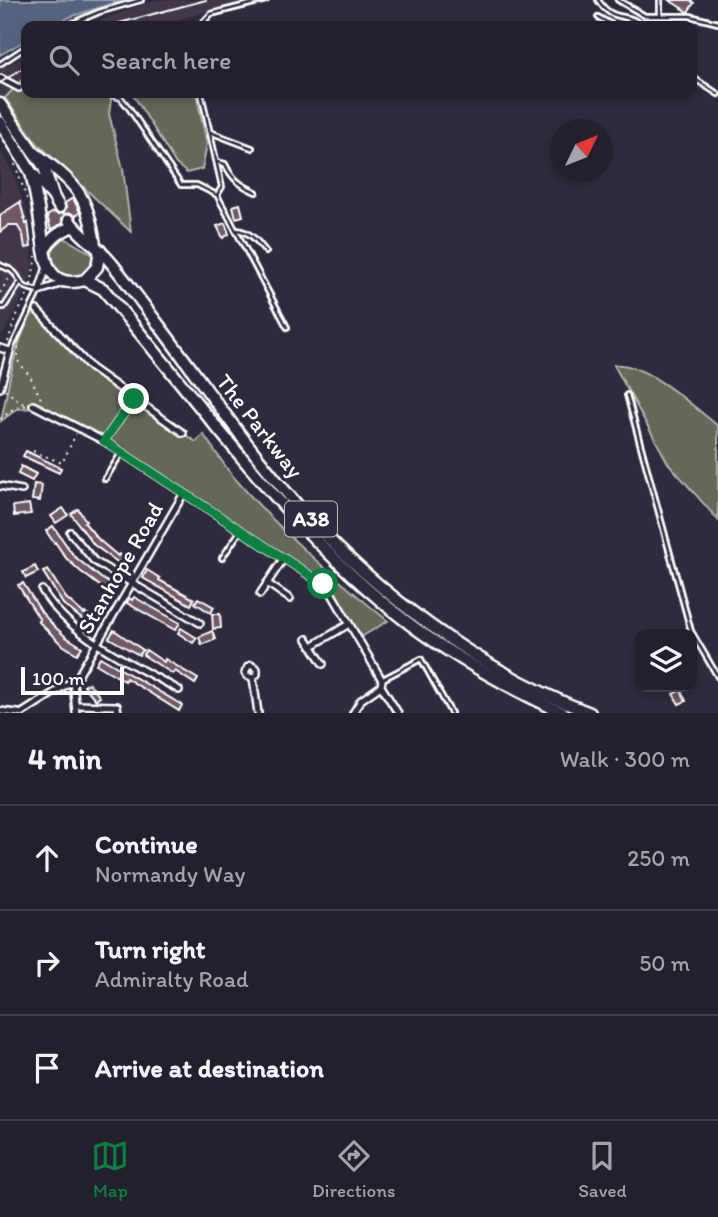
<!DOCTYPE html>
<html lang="en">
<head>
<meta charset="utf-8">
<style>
	:root { --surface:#23202e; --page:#2b2836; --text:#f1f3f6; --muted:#a3a3aa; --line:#403e4a; --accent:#0b8043 }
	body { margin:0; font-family:Itim,sans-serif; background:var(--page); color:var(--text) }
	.controls { position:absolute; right:21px; bottom:21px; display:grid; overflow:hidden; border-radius:14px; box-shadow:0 4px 10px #0003 }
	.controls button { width:63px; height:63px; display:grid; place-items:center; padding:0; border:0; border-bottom:2px solid var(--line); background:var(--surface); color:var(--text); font:35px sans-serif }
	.compass { position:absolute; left:550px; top:119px; width:63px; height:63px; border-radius:50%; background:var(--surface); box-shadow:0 4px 10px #0003; rotate:47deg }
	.scale { position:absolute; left:21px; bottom:18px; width:103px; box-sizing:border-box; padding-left:7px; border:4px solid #fff; border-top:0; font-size:19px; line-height:24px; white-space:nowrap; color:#fff; -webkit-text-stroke:5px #2f2a3d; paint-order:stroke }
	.stop { position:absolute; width:21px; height:21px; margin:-16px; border:5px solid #0b8043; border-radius:50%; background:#fff }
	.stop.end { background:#0b8043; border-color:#fff; box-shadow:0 2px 7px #0008 }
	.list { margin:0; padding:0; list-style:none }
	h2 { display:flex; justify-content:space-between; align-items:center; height:91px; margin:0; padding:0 28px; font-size:30px }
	h2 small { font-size:23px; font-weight:400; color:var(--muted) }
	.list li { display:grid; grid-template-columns:46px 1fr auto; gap:21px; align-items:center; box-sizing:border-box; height:105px; padding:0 28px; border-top:2px solid var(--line) }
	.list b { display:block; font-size:26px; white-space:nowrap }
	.list p { margin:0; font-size:23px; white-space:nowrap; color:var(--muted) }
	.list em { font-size:23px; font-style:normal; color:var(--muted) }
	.icon { flex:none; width:38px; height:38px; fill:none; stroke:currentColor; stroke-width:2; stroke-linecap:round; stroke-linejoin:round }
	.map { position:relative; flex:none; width:718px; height:713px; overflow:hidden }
	.search { position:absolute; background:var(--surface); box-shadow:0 4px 10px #0003; left:21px; right:21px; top:21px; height:77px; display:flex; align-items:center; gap:18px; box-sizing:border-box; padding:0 24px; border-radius:14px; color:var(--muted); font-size:26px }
	.sheet { height:406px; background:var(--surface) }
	nav { display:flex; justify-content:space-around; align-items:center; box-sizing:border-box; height:98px; border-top:2px solid var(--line); background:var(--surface); font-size:19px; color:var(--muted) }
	nav a { display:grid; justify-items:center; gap:4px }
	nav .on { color:var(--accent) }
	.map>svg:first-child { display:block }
	.built { fill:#433849 }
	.green { fill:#646759; stroke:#b2b3ac; stroke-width:2 }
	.water { fill:#55637f; stroke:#99a1b2; stroke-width:2 }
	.building { fill:#715965; stroke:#fff; stroke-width:2 }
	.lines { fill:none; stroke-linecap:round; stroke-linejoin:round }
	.service-casing { stroke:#fff; stroke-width:8 }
	.minor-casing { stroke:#fff; stroke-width:10 }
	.trunk-casing { stroke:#fff; stroke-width:15 }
	.path { stroke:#fff; stroke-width:2; stroke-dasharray:2 5; stroke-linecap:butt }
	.service { stroke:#2f2a3d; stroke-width:2.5 }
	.minor { stroke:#2f2a3d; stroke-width:5 }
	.trunk { stroke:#2f2a3d; stroke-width:10 }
	.rail { stroke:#fff; stroke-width:2 }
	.route { stroke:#0b8043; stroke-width:9 }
	.labels { text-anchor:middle; stroke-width:6; stroke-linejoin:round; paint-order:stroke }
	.shield { fill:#2f2a3d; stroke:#c1bfc5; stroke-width:2 }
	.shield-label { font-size:21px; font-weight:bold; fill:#fff }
	.street-label { font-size:23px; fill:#fff; stroke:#2f2a3d }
</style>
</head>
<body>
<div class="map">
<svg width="718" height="713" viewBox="0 0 718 713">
	<rect width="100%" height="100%" fill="#2f2a3d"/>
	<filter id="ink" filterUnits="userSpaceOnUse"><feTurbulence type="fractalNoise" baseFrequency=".0143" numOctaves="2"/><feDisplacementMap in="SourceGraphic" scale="14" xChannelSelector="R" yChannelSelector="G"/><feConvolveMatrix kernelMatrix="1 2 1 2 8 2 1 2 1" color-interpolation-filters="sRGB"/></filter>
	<g filter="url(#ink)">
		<g class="built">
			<polygon points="156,0 251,0 154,26 84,26"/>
			<polygon points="26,56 26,75 5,98 0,107 0,69"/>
			<polygon points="0,150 13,173 27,214 33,263 30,279 20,303 3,334 0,334"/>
		</g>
		<g class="green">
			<polygon points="26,75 26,93 112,93 109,114 123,169 131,232 37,143 5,98"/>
			<polygon points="132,93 196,93 207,144 202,169 187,173 176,164"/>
			<path d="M63,237L95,256C88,301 27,265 63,237Z"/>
			<path d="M36,308L102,377L196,442L203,434C215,450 225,468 238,482C283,534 335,578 388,621L358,639L323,584L104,441L36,408L17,409L1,421C9,384 14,340 36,308Z"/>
			<path d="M614,365C646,362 694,407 718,426V520L668,463Z"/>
		</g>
		<polygon class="water" points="0,0 123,0 70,17 52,26 26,26 26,40 0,55"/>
		<g class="building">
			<polygon points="669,0 690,0 694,3 688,12"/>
			<polygon points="73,198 80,212 75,216 71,213 65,214 62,218 62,223 51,230 47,216 53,212 58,214 63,213 66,208 65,203"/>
			<polygon points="20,202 26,224 28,223 31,247 25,248 23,235 17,225 9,225 0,232 0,215"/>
			<polygon points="240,204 243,216 236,218 233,206"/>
			<polygon points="225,223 229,234 223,238 217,226"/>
			<polygon points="26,451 61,468 59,473 23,456"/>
			<polygon points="21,466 36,474 32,481 18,474"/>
			<polygon points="34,484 42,485 40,501 32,500"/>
			<polygon points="29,504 31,514 14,516 13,506"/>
			<polygon points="63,508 68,515 56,523 51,516"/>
			<polygon points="78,509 86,521 84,522 99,540 118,556 119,554 131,561 127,569 94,545 71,514"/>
			<polygon points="53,526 74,556 101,578 116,587 112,595 80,571 66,558 55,542 54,543 46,531"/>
			<polygon points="35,566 38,572 26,578 23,572"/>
			<polygon points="48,570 66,598 84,614 85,613 98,620 93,628 63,604 43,572"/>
			<polygon points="147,570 160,578 159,580 194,599 191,605 143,578"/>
			<polygon points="23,583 42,613 54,626 66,637 82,647 77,654 61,644 38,621 40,620 18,585"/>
			<polygon points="134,597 180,623 175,630 127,603 129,598 132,600"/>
			<polygon points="198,598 214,607 211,613 195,603"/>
			<polygon points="212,614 220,614 221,628 213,629"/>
			<polygon points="181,628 197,638 193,643 178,633"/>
			<polygon points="114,630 143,650 139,655 109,638"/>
			<polygon points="212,631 216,639 202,645 199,637"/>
			<polygon points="146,650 164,662 165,659 198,679 195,684 175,671 173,674 143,655"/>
			<polygon points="100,657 182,705 179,711 126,678 125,681 96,664"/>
			<polygon points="89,683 100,697 96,700 84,686"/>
			<polygon points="681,690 686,701 679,704 673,694"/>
		</g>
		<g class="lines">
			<defs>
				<g id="service">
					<path d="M598,0C613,24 628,11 642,26"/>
					<polyline points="618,0 645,16 690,16 718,23"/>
					<polyline points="660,15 660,0"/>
					<polyline points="598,17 614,26"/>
					<polyline points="66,26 99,12 141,0"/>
					<polyline points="200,26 211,14 266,0"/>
					<polyline points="0,64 26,47"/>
					<polyline points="692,77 718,94"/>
					<polyline points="106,93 121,98 129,108 181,185 197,185 217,195"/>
					<polyline points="201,93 222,187 217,195 287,327"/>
					<polyline points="210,132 252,148"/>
					<path d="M217,162L225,164C232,179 240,185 256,192"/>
					<path d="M237,230C251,232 257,241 266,252"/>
					<path d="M0,265C3,267 8,268 11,270C25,280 13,286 39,291L10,351"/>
					<polyline points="0,307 4,307 19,284"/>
					<polyline points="627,395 691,631 718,677"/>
					<polyline points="105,479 122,452"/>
					<polyline points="222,558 241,530"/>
					<polyline points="383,679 421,659 451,713"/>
				</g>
				<g id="minor">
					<polyline points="0,78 19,88"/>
					<polyline points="39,291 66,282"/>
					<polyline points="39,291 47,267"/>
					<polyline points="37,310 91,368 183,433"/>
					<polyline points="0,348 10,351 0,388"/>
					<polyline points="33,405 104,441 323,584 332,594 382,680 381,686 398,713"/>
					<polyline points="104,441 134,399"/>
					<polyline points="0,486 22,490"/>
					<polyline points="70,532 94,561 200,623"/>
					<polyline points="267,583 290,599"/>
					<path d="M42,590C72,639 130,662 179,690"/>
					<polyline points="260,594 284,558"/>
					<polyline points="307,639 323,664"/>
					<polyline points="312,646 349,624"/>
					<polyline points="253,678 247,676 245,673 248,667 251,665 257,669 257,674 253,678 258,713"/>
					<polyline points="73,681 76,713"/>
					<polyline points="76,705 117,706 118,713"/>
					<polyline points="0,711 18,713"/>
					<polyline points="22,713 77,678 184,493"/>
					<polyline points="353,713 361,700 381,686"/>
				</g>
				<g id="trunk">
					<polyline points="0,104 44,167 53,196"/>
					<polyline points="0,122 31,172 53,196 59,207"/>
					<path d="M35,153C75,183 88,194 95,245"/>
					<path d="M31,172C34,188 38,205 40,221C45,250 42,292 85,280L97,267L100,250"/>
					<path d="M69,220C79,235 95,244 107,258C123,276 137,297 152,316C207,388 260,468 323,533C395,607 492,676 590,713"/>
					<path d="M45,249C52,237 60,232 73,226"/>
					<path d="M85,280L103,289C202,404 289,533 411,625C458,660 510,688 563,713"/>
				</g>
			</defs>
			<use href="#service" class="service-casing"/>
			<use href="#minor" class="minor-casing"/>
			<use href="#trunk" class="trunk-casing"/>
			<g class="path">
				<polyline points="15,164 28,202"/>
				<polyline points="31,285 36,256"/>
				<polyline points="0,293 11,275"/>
				<polyline points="8,342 14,321 28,293"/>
				<polyline points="18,347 18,361 31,378 43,403"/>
				<polyline points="5,390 23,404"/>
				<polyline points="0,419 16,407 29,405"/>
				<polyline points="33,451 62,463 76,434"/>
			</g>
			<use href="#service" class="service"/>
			<use href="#minor" class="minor"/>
			<use href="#trunk" class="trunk"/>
			<g class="rail">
				<polyline points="108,26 206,0"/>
				<polyline points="0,83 26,66"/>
			</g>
		</g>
	</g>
	<g class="lines" filter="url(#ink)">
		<polyline class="route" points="134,399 104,441 323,584"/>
	</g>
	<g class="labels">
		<rect class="shield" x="285" y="501.5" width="52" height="35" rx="5"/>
		<g class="shield-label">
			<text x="311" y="526">A38</text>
		</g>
		<g class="street-label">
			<text transform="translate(260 426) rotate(52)" y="8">The Parkway</text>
			<text transform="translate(120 568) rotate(-60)" y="8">Stanhope Road</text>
		</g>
	</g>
</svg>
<div class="controls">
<button><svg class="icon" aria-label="layers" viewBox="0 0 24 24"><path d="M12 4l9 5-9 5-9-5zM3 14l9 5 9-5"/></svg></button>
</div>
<svg class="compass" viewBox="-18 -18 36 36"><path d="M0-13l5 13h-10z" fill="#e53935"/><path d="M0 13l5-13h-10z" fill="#a3a3aa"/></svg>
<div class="scale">100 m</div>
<div class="stop" style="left:323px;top:584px"></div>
<div class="stop end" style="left:134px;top:399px"></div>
<div class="search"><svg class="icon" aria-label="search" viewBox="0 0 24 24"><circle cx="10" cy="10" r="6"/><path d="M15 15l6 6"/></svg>Search here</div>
</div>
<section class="sheet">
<h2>4 min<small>Walk · 300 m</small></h2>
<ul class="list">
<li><svg class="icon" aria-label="ahead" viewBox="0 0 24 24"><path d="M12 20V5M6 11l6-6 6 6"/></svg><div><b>Continue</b><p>Normandy Way</p></div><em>250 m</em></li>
<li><svg class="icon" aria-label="right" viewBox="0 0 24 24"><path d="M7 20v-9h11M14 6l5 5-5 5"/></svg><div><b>Turn right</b><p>Admiralty Road</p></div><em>50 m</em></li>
<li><svg class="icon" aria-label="arrive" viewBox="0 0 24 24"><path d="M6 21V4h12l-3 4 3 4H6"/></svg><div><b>Arrive at destination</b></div></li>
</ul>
</section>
<nav>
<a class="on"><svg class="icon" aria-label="map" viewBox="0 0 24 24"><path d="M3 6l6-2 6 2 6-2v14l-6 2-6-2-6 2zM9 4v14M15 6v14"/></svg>Map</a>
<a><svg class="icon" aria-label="directions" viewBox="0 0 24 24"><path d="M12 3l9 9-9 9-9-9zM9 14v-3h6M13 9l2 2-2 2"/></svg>Directions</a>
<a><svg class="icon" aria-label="saved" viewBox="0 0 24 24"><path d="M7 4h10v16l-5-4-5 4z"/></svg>Saved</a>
</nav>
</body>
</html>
